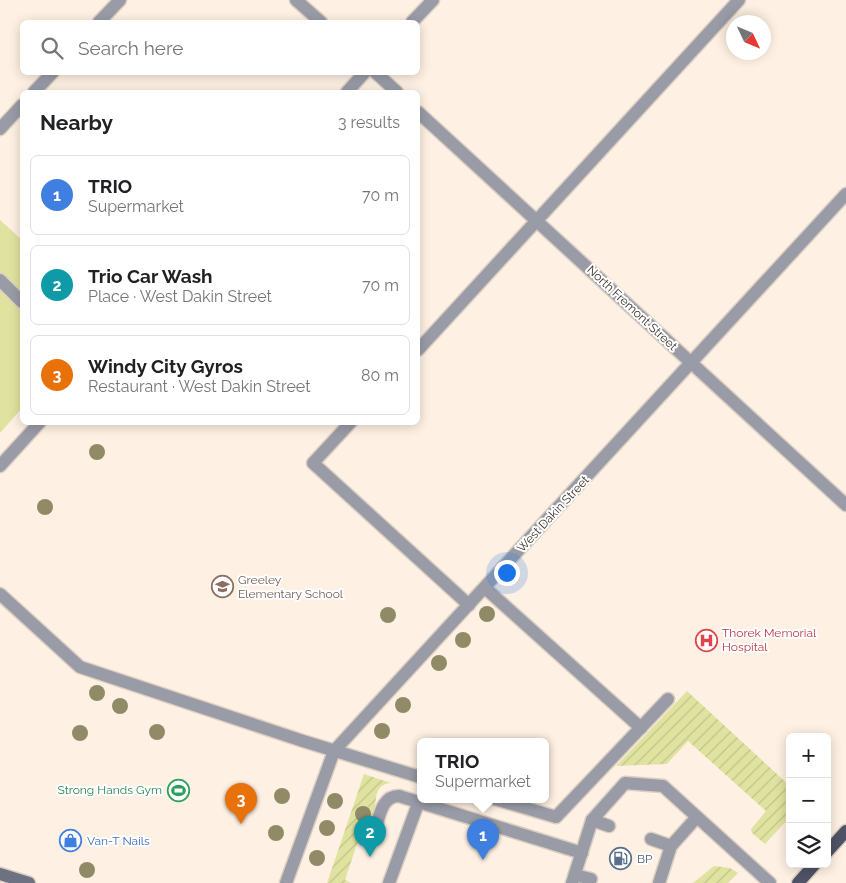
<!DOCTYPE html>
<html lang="en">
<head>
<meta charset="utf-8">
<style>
	:root { --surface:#fff; --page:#f2f2f2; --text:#202124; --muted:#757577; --line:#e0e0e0; --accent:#1a7aa7 }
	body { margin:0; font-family:Raleway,sans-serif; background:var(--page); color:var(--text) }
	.controls { position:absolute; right:15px; bottom:15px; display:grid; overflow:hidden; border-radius:8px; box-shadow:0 2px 12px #0003 }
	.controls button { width:45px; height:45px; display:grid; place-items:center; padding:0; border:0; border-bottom:1px solid var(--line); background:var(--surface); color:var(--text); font:25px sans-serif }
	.compass { position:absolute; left:726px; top:15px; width:45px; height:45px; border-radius:50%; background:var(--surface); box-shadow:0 2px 12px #0003; rotate:134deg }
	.you { position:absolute; left:506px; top:572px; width:18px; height:18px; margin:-12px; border:4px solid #fff; border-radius:50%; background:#1a73e8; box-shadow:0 0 0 8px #1a73e833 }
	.badge { display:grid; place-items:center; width:32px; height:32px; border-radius:50%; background:var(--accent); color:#fff; font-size:16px; font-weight:700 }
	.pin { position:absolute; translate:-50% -41px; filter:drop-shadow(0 1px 2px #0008) }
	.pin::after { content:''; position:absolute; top:26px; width:18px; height:15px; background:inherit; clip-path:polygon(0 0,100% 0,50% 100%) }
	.popup { position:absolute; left:417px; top:738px; width:132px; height:65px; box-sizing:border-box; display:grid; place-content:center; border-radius:8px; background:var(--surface); filter:drop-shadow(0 1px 4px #0005); font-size:16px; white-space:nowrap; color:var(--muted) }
	.popup b { font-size:19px; color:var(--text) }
	.popup::after { content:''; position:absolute; left:50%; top:100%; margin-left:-10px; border:10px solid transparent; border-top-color:var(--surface) }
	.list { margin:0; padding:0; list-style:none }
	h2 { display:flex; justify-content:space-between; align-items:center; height:65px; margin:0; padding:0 20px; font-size:21px }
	h2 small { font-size:16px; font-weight:400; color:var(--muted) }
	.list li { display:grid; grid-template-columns:32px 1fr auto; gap:15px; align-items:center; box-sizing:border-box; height:80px; margin:0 10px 10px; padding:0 10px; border:1px solid var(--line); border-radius:8px }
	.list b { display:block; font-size:19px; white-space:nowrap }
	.list p { margin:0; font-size:16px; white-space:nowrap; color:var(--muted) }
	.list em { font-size:16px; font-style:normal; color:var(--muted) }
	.icon { flex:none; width:28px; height:28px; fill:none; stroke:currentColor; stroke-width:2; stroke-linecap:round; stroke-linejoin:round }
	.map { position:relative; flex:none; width:846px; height:883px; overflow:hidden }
	.search { position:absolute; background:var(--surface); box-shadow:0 2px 12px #0003; left:20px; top:20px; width:400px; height:55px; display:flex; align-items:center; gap:12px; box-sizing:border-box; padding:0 18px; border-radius:8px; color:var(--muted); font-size:19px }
	.panel { position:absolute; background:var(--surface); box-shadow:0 2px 12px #0003; left:20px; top:90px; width:400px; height:335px; border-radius:8px }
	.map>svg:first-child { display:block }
	.green { fill:#e0e39f }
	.garden { fill:url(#garden-furrows) }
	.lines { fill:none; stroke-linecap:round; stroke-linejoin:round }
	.service-casing { stroke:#dbcfc2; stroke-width:15 }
	.minor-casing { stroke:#dbcfc2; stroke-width:15 }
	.tertiary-casing { stroke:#dbcfc2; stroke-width:15 }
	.secondary-casing { stroke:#dbcfc2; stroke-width:15 }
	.primary-casing { stroke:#dbcfc2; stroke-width:15 }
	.service { stroke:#999ba7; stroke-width:12 }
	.minor { stroke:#999ba7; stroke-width:12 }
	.tertiary { stroke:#999ba7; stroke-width:12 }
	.secondary { stroke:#6e7182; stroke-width:12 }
	.primary { stroke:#505367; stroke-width:12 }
	.tree { fill:#908b66 }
	.labels { text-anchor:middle; stroke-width:4; stroke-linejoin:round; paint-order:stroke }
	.street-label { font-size:12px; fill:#3b332a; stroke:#fff }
	.education-label { font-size:12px; fill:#785e54; stroke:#fff; text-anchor:start }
	.health-label { font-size:12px; fill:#be3a42; stroke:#fff; text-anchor:start }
	.leisure-label { font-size:12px; fill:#27864d; stroke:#fff; text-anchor:end }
	.shop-label { font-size:12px; fill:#366cbe; stroke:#fff; text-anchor:start }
	.service-label { font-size:12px; fill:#4e5e75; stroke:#fff; text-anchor:start }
</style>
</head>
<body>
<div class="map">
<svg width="846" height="883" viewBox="0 0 846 883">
	<defs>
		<pattern id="garden-furrows" width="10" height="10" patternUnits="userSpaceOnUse" patternTransform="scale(1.25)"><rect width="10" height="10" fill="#e0e39f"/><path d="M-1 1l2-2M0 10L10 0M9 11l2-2" fill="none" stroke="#c1c389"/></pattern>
	</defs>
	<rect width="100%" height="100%" fill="#fef1e3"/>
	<polygon class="green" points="0,220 22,240 22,408 0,433"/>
	<g class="garden">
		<polygon points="687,691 790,786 790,817 765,844 752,833 751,829 766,811 688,741 667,764 616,766"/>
		<path d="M364,774L391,783C376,784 376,796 375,808C375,814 373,820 371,825L364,823L345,880L351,883H327Z"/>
		<polygon points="714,866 730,868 738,873 728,883 693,883"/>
	</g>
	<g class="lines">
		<defs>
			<g id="service">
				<polyline points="99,22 120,0"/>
				<polyline points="34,92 53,72"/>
				<polyline points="0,129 22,105"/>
				<polyline points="0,280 22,302"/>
				<polyline points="418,350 739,0"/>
				<polyline points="351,422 313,463 469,605"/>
				<polyline points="485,588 641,728"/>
				<polyline points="0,594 80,667 303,741 420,777"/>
				<polyline points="495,799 556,817 668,699"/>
				<polyline points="592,820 609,826"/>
				<path d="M376,827C380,813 383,796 399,796L582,853"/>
				<polyline points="651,839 671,846"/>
				<polyline points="575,875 591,879"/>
				<polyline points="389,883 419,801"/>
				<polyline points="572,883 592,820 625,783 663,786 770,883"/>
				<polyline points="659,883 671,846 697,817"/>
			</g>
			<g id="minor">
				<polyline points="296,0 321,22"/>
				<polyline points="375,72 397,92"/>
				<polyline points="418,112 846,505"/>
				<polyline points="286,883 334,751 846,194"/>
			</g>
			<g id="tertiary">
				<polyline points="412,22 433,0"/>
				<polyline points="347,92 365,72"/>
				<polyline points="0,466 40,422"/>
			</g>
			<polyline id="secondary" points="0,874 29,883"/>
			<g id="primary">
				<polyline points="827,852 846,831"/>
				<polyline points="798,883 815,864"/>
			</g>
		</defs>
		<use href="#service" class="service-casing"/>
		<use href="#minor" class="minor-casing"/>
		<use href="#tertiary" class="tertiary-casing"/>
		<use href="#secondary" class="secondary-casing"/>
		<use href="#primary" class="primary-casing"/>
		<use href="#service" class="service"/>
		<use href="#minor" class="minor"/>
		<use href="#tertiary" class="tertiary"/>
		<use href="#secondary" class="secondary"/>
		<use href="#primary" class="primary"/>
	</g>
	<g class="tree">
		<circle cx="97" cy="452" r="8"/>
		<circle cx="45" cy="507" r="8"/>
		<circle cx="487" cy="614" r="8"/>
		<circle cx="388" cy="615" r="8"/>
		<circle cx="463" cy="640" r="8"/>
		<circle cx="439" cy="663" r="8"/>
		<circle cx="97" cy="693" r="8"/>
		<circle cx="403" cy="705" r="8"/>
		<circle cx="120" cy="706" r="8"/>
		<circle cx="382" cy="731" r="8"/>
		<circle cx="157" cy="732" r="8"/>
		<circle cx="80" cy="733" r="8"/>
		<circle cx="282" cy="796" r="8"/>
		<circle cx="335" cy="801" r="8"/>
		<circle cx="363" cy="814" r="8"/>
		<circle cx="327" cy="828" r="8"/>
		<circle cx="276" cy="833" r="8"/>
		<circle cx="317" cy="858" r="8"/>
		<circle cx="87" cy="870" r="8"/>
	</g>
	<defs>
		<symbol id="school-ring" viewBox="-11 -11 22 22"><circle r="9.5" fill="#fff" stroke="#8d6e63" stroke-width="1.5"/><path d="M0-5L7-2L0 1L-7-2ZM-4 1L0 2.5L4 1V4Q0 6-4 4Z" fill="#8d6e63"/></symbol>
		<symbol id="hospital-ring" viewBox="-11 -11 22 22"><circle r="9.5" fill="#fff" stroke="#e0444e" stroke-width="1.5"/><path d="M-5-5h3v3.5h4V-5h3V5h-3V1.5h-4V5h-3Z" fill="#e0444e"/></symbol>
		<symbol id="stadium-ring" viewBox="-11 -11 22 22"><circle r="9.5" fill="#fff" stroke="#2e9e5b" stroke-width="1.5"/><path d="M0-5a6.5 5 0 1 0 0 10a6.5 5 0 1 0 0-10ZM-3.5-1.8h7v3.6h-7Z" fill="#2e9e5b"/></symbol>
		<symbol id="shop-ring" viewBox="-11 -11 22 22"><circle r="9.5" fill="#fff" stroke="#3f7fe0" stroke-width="1.5"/><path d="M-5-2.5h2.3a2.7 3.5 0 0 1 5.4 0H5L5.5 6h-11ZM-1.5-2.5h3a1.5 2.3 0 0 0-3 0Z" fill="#3f7fe0"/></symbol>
		<symbol id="fuel-ring" viewBox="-11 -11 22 22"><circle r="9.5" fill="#fff" stroke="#5c6f8a" stroke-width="1.5"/><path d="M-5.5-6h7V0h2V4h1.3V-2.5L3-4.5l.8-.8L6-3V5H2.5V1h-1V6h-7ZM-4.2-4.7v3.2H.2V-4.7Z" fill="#5c6f8a"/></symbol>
	</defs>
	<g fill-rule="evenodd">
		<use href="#school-ring" x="210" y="574" width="25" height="25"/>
		<use href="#hospital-ring" x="694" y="628" width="25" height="25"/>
		<use href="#stadium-ring" x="166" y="778" width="25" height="25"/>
		<use href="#shop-ring" x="58" y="828" width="25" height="25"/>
		<use href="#fuel-ring" x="608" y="846" width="25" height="25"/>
	</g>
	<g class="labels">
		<g class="street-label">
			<text transform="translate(632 308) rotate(43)" y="4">North Fremont Street</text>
			<text transform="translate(553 514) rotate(-47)" y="4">West Dakin Street</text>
		</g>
		<g class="education-label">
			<text x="238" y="584">Greeley<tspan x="238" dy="14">Elementary School</tspan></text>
		</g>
		<g class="health-label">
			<text x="722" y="637">Thorek Memorial<tspan x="722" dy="14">Hospital</tspan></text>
		</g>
		<g class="leisure-label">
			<text x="162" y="794">Strong Hands Gym</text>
		</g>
		<g class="shop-label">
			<text x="87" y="845">Van-T Nails</text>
		</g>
		<g class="service-label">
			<text x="637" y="863">BP</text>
		</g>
	</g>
</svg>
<div class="controls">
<button>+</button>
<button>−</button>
<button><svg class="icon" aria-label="layers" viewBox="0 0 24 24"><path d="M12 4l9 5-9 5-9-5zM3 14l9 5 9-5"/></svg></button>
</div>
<svg class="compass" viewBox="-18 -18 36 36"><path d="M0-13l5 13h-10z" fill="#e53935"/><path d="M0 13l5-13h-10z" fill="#757577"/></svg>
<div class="you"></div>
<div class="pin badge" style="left:483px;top:860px;background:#3f7fe0">1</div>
<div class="popup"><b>TRIO</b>Supermarket</div>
<div class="pin badge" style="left:370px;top:857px;background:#0f9aa8">2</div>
<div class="pin badge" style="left:241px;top:824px;background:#e8710a">3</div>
<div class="search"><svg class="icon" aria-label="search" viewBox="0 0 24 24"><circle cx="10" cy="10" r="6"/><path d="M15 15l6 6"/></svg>Search here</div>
<section class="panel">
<h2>Nearby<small>3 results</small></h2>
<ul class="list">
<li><span class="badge" style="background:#3f7fe0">1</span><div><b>TRIO</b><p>Supermarket</p></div><em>70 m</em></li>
<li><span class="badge" style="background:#0f9aa8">2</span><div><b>Trio Car Wash</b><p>Place · West Dakin Street</p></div><em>70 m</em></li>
<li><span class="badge" style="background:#e8710a">3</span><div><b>Windy City Gyros</b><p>Restaurant · West Dakin Street</p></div><em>80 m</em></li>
</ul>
</section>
</div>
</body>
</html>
